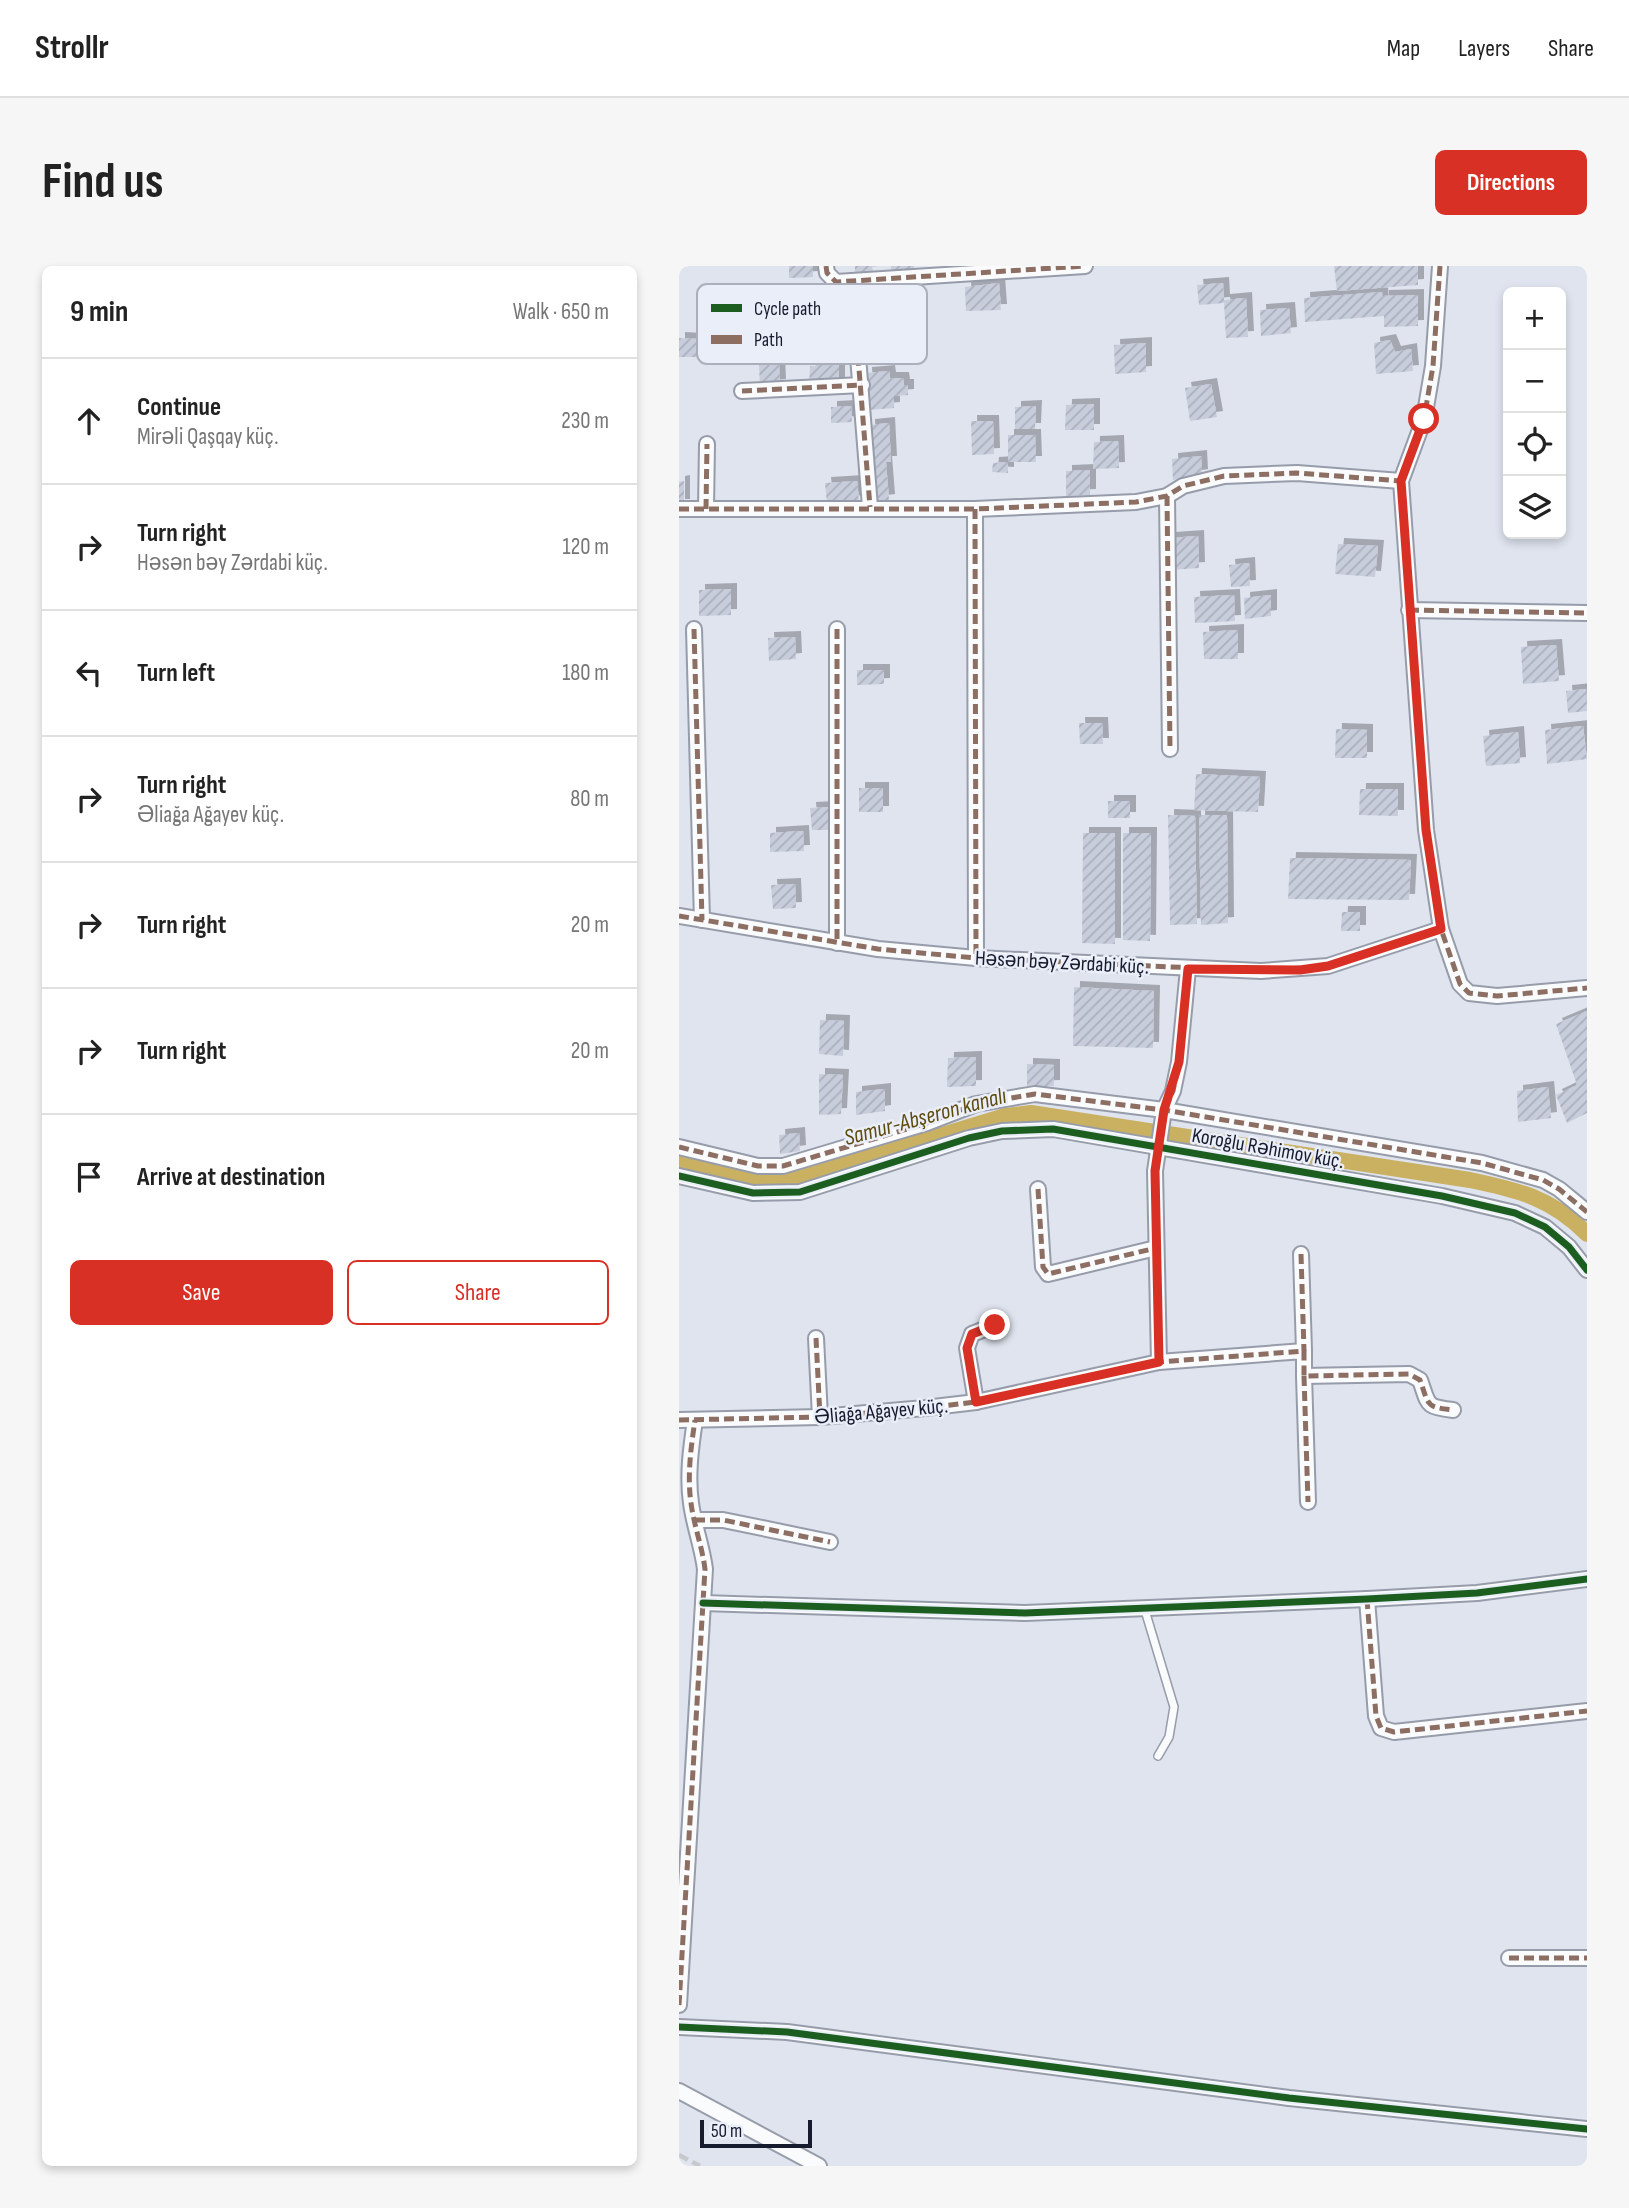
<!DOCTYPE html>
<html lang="en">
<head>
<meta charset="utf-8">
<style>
	:root { --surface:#fff; --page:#f6f6f6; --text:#222; --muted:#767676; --line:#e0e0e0; --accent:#d93025 }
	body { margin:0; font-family:"Sofia Sans Condensed",sans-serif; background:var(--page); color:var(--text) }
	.controls { position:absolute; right:21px; top:21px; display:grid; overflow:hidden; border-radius:10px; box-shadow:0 4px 10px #0003 }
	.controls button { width:63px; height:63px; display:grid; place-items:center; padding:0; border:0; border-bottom:2px solid var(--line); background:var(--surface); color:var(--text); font:35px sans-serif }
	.scale { position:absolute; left:21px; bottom:18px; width:112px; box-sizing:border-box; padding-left:7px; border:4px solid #161b2e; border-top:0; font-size:19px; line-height:24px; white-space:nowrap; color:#161b2e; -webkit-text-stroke:5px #eaeef8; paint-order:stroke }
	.stop { position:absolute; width:21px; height:21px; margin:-16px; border:5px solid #d93025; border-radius:50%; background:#fff }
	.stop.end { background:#d93025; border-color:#fff; box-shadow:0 2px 7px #0008 }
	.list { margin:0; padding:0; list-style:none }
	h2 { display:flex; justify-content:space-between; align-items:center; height:91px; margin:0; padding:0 28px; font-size:30px }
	h2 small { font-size:23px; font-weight:400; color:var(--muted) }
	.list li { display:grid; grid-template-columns:46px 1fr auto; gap:21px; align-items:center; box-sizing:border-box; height:126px; padding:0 28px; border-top:2px solid var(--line) }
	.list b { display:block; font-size:26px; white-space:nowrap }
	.list p { margin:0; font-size:23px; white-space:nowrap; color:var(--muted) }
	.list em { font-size:23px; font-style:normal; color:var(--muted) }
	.actions { display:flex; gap:14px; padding:21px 28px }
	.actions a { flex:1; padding:16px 0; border:2px solid var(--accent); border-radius:10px; text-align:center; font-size:24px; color:var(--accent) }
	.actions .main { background:var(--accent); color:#fff }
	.icon { flex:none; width:38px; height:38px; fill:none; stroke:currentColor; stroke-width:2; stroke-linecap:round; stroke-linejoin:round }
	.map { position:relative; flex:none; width:908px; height:1900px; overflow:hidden; border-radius:10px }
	header { display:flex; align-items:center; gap:42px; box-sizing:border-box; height:98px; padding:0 35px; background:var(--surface); border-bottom:2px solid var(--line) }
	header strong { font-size:33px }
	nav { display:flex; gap:38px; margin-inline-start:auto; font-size:24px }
	.intro { display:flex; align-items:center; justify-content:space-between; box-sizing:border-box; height:168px; padding:0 42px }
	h1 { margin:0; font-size:49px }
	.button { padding:18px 32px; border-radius:10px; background:var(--accent); color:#fff; font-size:24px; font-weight:700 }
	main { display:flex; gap:42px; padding:0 42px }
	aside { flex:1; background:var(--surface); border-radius:10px; box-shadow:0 4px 10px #0003 }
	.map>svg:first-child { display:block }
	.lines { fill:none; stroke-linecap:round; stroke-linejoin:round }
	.canal { stroke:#c9b161; stroke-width:16 }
	.building { fill:url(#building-hatch); filter:url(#shadow) }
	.service-casing { stroke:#979caa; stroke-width:10 }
	.minor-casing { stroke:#979caa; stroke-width:18 }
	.service { stroke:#fafbfd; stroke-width:7 }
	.minor { stroke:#fafbfd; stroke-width:14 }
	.rail { stroke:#c6c8cc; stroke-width:4.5; stroke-dasharray:10 5; stroke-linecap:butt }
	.quiet { stroke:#8d6e63; stroke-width:5; stroke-dasharray:10 5; stroke-linecap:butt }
	.cycleway-casing { stroke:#eaeef8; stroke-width:11 }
	.cycleway { stroke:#1b5e20; stroke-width:7 }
	.route { stroke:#d93025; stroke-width:9 }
	.labels { text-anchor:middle; stroke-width:5; stroke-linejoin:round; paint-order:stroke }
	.street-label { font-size:21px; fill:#161b2e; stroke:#eaeef8 }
	.water-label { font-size:23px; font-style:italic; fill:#5e4b0e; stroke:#eaeef8 }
	.key { fill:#eaeef8; stroke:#aaafbb; stroke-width:2 }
	.key-label { font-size:19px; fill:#161b2e }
</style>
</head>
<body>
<header>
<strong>Strollr</strong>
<nav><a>Map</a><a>Layers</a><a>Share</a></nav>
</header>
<div class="intro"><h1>Find us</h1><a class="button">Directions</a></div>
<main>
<aside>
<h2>9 min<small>Walk · 650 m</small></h2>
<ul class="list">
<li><svg class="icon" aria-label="ahead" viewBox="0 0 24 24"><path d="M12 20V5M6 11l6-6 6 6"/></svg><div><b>Continue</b><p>Mirəli Qaşqay küç.</p></div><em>230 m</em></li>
<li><svg class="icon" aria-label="right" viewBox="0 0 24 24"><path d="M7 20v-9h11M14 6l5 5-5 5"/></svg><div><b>Turn right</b><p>Həsən bəy Zərdabi küç.</p></div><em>120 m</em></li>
<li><svg class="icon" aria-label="left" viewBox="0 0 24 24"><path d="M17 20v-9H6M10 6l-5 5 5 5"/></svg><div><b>Turn left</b></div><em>180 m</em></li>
<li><svg class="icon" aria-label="right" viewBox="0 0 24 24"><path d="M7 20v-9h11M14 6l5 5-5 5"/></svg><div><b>Turn right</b><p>Əliağa Ağayev küç.</p></div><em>80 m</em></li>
<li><svg class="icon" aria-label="right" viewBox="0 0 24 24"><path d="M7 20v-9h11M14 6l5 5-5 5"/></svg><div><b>Turn right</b></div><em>20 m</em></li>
<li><svg class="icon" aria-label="right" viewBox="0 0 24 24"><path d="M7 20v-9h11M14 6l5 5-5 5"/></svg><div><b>Turn right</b></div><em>20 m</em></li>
<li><svg class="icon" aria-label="arrive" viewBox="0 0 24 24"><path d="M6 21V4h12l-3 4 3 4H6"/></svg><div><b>Arrive at destination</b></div></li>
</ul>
<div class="actions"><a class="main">Save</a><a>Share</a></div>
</aside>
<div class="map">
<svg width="908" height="1900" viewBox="0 0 908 1900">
	<defs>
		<pattern id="building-hatch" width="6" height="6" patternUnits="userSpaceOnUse" patternTransform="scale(1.75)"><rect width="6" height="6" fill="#c8cddc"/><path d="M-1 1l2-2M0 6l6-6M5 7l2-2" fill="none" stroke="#abafbd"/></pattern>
		<filter id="shadow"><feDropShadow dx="6" dy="-6" stdDeviation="0" flood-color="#0004"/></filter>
	</defs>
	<rect width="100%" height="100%" fill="#dfe4ef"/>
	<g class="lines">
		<path class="canal" d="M0,896C41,908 79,918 122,912L326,850L352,847L791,914C839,924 873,932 908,968"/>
	</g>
	<g class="building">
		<polygon points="110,0 134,0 134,11 110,12"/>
		<polygon points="176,0 193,0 194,6 176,7"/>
		<polygon points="212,0 235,0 235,3 212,5"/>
		<polygon points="655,0 739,0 739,19 658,25"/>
		<polygon points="320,17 322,44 287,45 286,21"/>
		<polygon points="544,17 545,34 567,32 569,71 547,72 545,37 520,39 518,19"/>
		<polygon points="703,26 704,41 704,30 739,29 739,60 705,61 705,50 626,56 625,32"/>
		<polygon points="610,42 612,67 582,70 581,44"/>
		<polygon points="0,72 53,75 52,98 29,98 29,91 0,91"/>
		<polygon points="711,74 716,86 732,83 734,105 697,108 695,77"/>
		<polygon points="467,77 467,106 436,108 435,79"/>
		<polygon points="100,97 101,119 81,121 80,98"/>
		<polygon points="160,99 160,120 130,119 131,100"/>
		<polygon points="210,105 211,112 224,112 225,119 229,119 229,129 215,130 215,142 189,144 187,107"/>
		<polygon points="532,118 538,151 511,155 506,122"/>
		<polygon points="415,138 415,164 386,164 387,139"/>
		<polygon points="172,140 173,156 152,157 152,141"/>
		<polygon points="357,140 356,163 336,163 336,141"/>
		<polygon points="292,155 314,155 315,188 293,189"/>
		<polygon points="210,157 212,196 207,196 210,234 194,236 190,159"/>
		<polygon points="329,169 356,169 357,196 329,196"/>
		<polygon points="439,175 440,202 414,203 415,176"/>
		<polygon points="522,190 523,209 494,214 493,193"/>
		<polygon points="329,196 329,207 313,206 314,197"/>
		<polygon points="411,204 411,229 387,230 387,205"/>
		<polygon points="5,215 5,239 0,239 0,216"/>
		<polygon points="178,215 180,235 148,237 146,217"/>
		<polygon points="519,270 520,302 491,304 490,272"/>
		<polygon points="659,278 699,280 696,311 656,308"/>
		<polygon points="570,297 571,320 552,321 550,299"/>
		<polygon points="52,323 52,349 20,350 20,324"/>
		<polygon points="555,329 556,355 516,357 515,331"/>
		<polygon points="592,329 592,350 566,353 565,332"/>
		<polygon points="559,364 559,393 525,393 524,366"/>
		<polygon points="116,371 117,393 90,395 89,372"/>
		<polygon points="877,379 880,415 844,418 842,381"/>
		<polygon points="178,404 205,404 205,418 178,419"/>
		<polygon points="907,423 908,445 889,447 887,425"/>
		<polygon points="400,457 423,457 424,478 401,478"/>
		<polygon points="904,460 908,493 868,498 866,464"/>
		<polygon points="657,463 688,464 688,492 656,492"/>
		<polygon points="839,466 841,497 807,500 804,470"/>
		<polygon points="517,508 581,511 579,546 515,544"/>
		<rect x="180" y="522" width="24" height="24"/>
		<polygon points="681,523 719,523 719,550 680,549"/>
		<rect x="429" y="535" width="22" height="17"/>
		<polygon points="149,541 149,564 133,564 131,542"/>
		<polygon points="489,549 516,550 518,658 491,659"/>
		<polygon points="520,549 548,549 549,657 522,659"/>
		<polygon points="124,565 125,585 91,586 91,567"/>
		<polygon points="404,567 436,567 436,678 403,677"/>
		<polygon points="444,567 472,567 471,675 444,674"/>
		<polygon points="611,592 732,594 730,634 609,633"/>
		<polygon points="116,618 117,642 94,643 92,619"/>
		<polygon points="663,646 681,646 681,665 662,665"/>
		<polygon points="395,721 475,725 474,782 394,780"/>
		<polygon points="908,745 908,847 888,857 877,829 898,819 877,758"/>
		<polygon points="141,754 165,755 164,790 140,788"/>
		<polygon points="297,791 297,820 268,821 269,792"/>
		<polygon points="348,798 375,799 375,820 348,821"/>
		<polygon points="140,808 164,809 162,848 140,849"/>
		<polygon points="869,821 872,852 839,856 838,825"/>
		<polygon points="206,823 206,845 177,849 177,826"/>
		<polygon points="120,867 121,885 101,888 100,869"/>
	</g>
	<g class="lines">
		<defs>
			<polyline id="service" points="465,1341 495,1441 490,1471 479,1490"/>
			<g id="minor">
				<polyline points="147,0 148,7 157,16 406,0"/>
				<polyline points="761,0 754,100 745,153 722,215 747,564 762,663 781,718 790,727 818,730 908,722"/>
				<polyline points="173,15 191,241"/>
				<polyline points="63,125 183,119"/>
				<polyline points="488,230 491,483"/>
				<polyline points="0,243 296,243 457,236 488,230 504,220 545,210 618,207 722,215"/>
				<polyline points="27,243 28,178"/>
				<polyline points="296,243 297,692"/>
				<polyline points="730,344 908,347"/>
				<polyline points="15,363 23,654"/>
				<polyline points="158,363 158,677"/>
				<polyline points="0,650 199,683 297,692 582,705 649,700 762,663"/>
				<polyline points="0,881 79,900 104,900 248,857 297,838 356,828 485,844 803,897 864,914 880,923 908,946"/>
				<polyline points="0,910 74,927 121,926 290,872 323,865 374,863 763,930 836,947 866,961 890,981 908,1004"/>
				<polyline points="359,923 364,1001 369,1008 477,982"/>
				<polyline points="622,988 625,1085"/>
				<polyline points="137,1072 141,1151"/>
				<polyline points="480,1096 476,905 485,844 494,825 500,796 509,703"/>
				<polyline points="625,1110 629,1236"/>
				<polyline points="297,1136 288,1082 293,1068 316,1059"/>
				<path d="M0,1154L141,1151L246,1142L297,1136L480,1096L625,1085V1110L730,1108L741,1114C750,1139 746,1141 774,1144"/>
				<polyline points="16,1254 44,1254 151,1276"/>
				<polyline points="688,1333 697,1450 702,1462 715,1466 908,1445"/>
				<polyline points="24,1337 346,1347 688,1333 798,1327 908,1313"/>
				<polyline points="830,1692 908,1692"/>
				<path d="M0,1739L26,1303C23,1280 15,1260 12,1237C8,1210 12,1181 16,1154"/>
				<polyline points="0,1761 108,1766 610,1832 908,1863"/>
				<polyline points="0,1825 140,1900"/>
			</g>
		</defs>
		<use href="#service" class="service-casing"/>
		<use href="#minor" class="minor-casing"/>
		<use href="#service" class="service"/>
		<use href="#minor" class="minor"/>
		<polyline class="rail" points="0,1889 21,1900"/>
		<g class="quiet">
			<polyline points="147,0 148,7 157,16 406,0"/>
			<polyline points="761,0 754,100 745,153 722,215 747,564 762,663 781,718 790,727 818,730 908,722"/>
			<polyline points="173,15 191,241"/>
			<polyline points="63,125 183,119"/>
			<polyline points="488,230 491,483"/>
			<polyline points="0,243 296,243 457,236 488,230 504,220 545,210 618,207 722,215"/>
			<polyline points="27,243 28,178"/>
			<polyline points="296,243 297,692"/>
			<polyline points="730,344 908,347"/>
			<polyline points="15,363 23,654"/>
			<polyline points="158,363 158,677"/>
			<polyline points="0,650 199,683 297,692 582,705 649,700 762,663"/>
			<polyline points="0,881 79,900 104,900 248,857 297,838 356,828 485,844 803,897 864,914 880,923 908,946"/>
			<polyline points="359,923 364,1001 369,1008 477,982"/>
			<polyline points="622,988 625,1085"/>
			<polyline points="137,1072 141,1151"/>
			<polyline points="480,1096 476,905 485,844 494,825 500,796 509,703"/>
			<polyline points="625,1110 629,1236"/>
			<polyline points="297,1136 288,1082 293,1068 316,1059"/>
			<path d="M0,1154L141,1151L246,1142L297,1136L480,1096L625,1085V1110L730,1108L741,1114C750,1139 746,1141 774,1144"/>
			<polyline points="16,1254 44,1254 151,1276"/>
			<polyline points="688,1333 697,1450 702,1462 715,1466 908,1445"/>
			<polyline points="830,1692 908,1692"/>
			<path d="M0,1739L26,1303C23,1280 15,1260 12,1237C8,1210 12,1181 16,1154"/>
		</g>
		<defs>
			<g id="cycleway">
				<polyline points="0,910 74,927 121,926 290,872 323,865 374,863 763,930 836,947 866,961 890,981 908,1004"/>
				<polyline points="24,1337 346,1347 688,1333 798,1327 908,1313"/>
				<polyline points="0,1761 108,1766 610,1832 908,1863"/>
			</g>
		</defs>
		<use href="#cycleway" class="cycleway-casing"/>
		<use href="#cycleway" class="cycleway"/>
	</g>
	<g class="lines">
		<polyline class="route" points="316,1059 293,1068 288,1082 297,1136 480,1096 476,905 485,844 500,796 509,703 621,704 649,700 762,663 747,564 722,215 745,153"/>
	</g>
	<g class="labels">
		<g class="street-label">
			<text transform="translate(383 696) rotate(3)" y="7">Həsən bəy Zərdabi küç.</text>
			<text transform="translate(589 882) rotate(10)" y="7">Koroğlu Rəhimov küç.</text>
			<text transform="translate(202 1145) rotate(-5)" y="7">Əliağa Ağayev küç.</text>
		</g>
		<g class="water-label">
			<text transform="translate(246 850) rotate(-15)" y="8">Samur-Abşeron kanalı</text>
		</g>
	</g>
	<rect x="18" y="18" width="230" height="80" rx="10" class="key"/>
	<rect x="32" y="38" width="31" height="8" fill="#1b5e20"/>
	<rect x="32" y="69" width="31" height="9" fill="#8d6e63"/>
	<g class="key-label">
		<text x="75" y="49">Cycle path</text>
		<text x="75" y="80">Path</text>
	</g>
</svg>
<div class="controls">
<button>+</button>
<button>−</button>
<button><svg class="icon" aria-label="locate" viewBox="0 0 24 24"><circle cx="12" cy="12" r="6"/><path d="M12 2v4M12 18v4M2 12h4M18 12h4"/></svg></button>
<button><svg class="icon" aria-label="layers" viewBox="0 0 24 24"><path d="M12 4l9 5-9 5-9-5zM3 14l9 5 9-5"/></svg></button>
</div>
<div class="scale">50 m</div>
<div class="stop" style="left:745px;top:153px"></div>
<div class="stop end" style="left:316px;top:1059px"></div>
</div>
</main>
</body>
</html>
